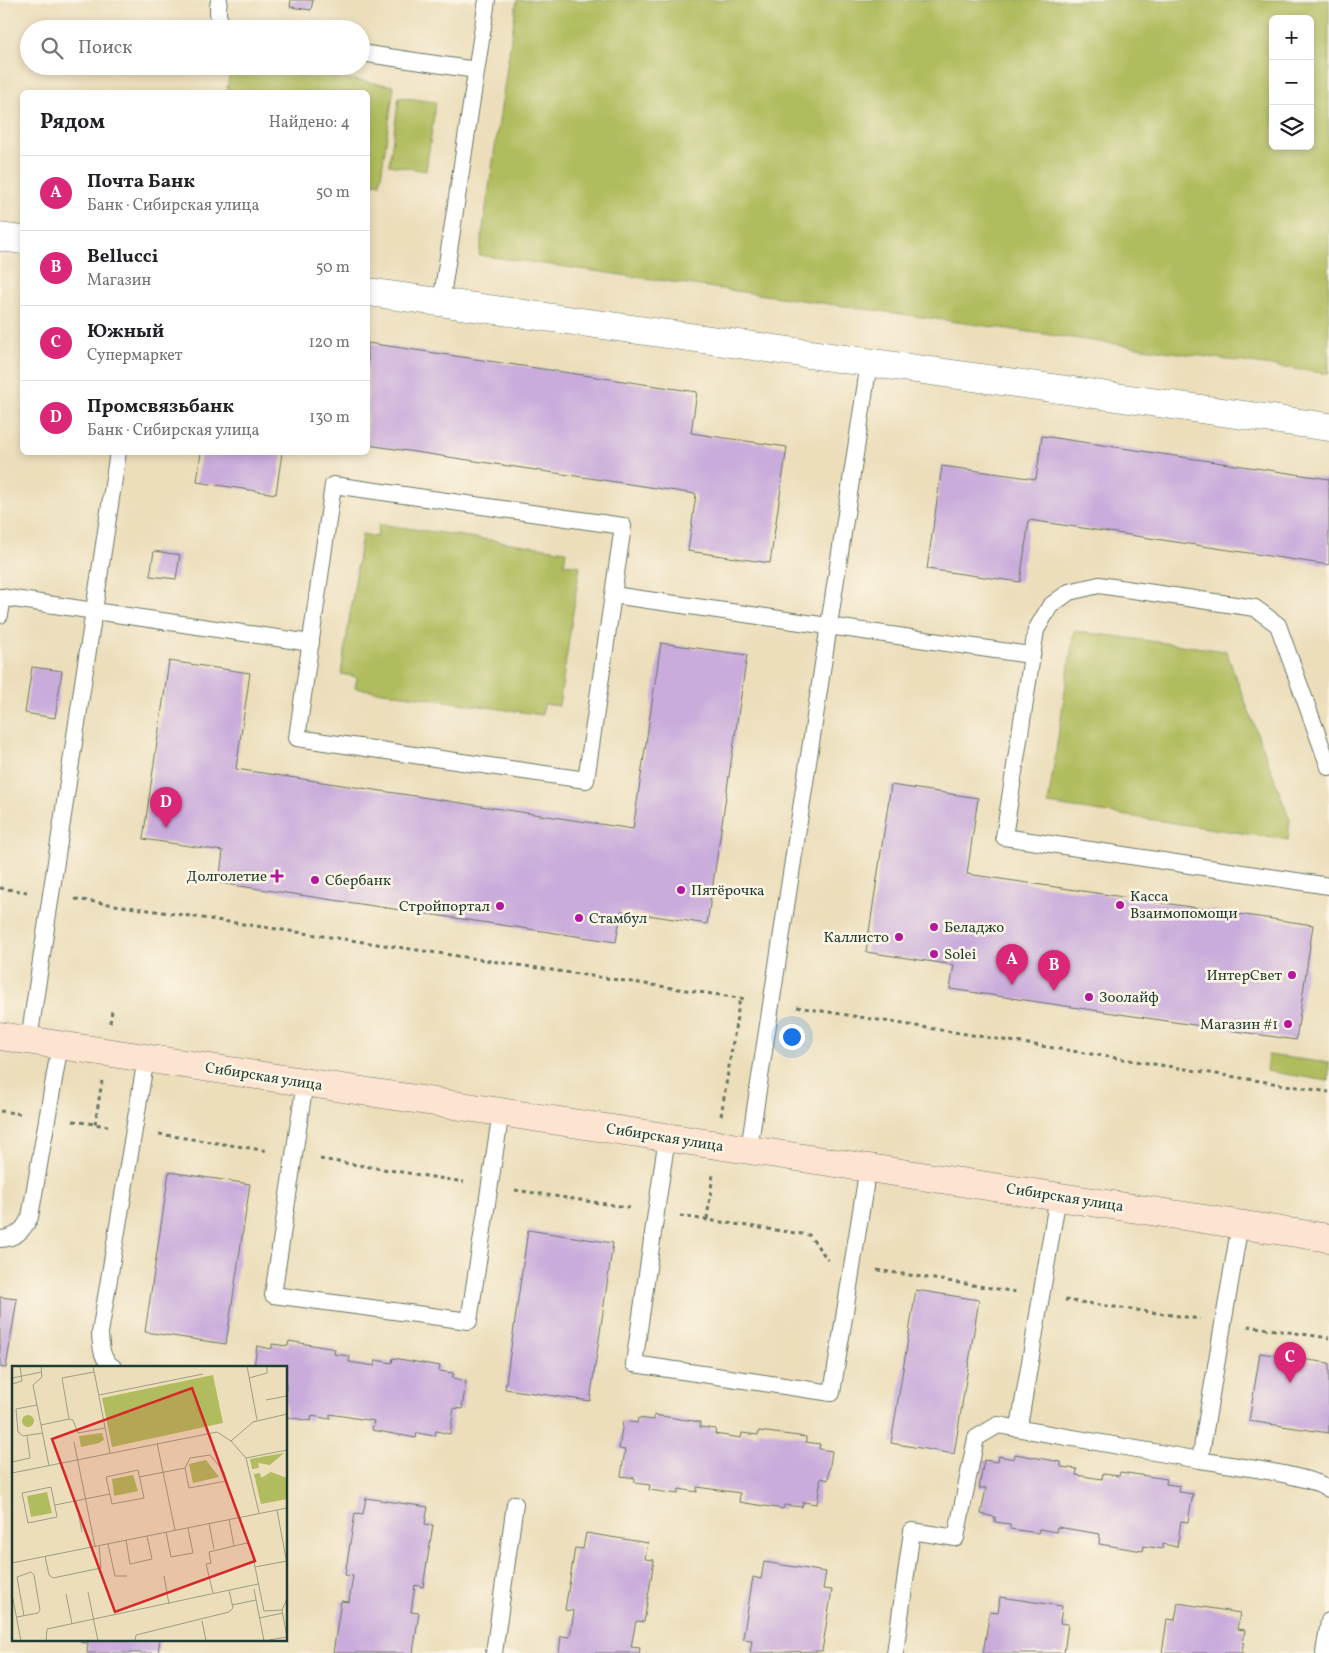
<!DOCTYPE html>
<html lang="ru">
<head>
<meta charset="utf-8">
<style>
	:root { --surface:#fff; --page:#f2f2f2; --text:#202124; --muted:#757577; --line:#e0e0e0; --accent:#db2777 }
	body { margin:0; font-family:Vollkorn,serif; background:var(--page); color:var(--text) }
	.controls { position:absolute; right:15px; top:15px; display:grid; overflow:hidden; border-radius:8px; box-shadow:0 2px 8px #0003 }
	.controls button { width:45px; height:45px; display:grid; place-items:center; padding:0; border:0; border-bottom:1px solid var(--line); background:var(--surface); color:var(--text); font:25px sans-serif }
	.you { position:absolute; left:791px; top:1036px; width:18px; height:18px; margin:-12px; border:4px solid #fff; border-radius:50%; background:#1a73e8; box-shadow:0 0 0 8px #1a73e833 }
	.badge { display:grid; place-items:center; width:32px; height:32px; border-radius:50%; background:var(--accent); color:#fff; font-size:16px; font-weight:700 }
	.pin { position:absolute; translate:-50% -41px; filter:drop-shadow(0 1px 2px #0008) }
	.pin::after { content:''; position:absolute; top:26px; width:18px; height:15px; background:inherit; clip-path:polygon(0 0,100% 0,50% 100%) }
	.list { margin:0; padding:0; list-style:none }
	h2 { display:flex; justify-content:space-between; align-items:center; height:65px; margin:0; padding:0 20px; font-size:21px }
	h2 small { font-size:16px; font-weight:400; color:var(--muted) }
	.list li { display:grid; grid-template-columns:32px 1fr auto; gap:15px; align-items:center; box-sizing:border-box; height:75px; padding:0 20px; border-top:1px solid var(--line) }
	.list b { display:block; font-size:19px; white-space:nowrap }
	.list p { margin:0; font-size:16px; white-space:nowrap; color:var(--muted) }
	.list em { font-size:16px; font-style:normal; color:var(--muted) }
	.icon { flex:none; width:28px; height:28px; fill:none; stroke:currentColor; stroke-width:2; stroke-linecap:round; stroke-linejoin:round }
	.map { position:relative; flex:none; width:1329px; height:1653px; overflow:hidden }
	.search { position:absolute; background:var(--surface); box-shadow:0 2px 8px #0003; left:20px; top:20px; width:350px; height:55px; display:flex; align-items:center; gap:12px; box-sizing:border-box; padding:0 18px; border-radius:28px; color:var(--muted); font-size:19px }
	.panel { position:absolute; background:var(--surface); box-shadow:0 2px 8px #0003; left:20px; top:90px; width:350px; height:365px; border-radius:8px }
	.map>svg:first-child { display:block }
	.green { fill:#b0bc5d; stroke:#687c48; fill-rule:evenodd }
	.building { fill:#c9acdb }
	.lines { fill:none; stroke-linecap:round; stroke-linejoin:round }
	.service-casing { stroke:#677563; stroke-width:18 }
	.minor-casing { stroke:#677563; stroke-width:29 }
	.secondary-casing { stroke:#677563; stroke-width:29 }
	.path { stroke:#677563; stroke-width:3; stroke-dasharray:4 4; stroke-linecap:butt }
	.service { stroke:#fff; stroke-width:16 }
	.minor { stroke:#fff; stroke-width:28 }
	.secondary { stroke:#fde4d1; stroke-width:28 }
	.poi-dot { fill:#b5179e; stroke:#fcf5e5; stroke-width:2 }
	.labels { text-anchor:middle; stroke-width:5; stroke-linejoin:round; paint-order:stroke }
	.poi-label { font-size:15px; fill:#1f3d34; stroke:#fcf5e5; text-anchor:start }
	.street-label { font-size:15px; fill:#1f3d34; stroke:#fcf5e5 }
	.inset-road { fill:none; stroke:#9a9e85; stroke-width:1 }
	.view { fill:#d62828; fill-opacity:0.15; stroke:#d62828; stroke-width:2.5 }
	.inset-edge { fill:none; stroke:#1f3d34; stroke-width:2.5 }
</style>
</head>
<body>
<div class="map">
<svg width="1329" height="1653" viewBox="0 0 1329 1653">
	<rect width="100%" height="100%" fill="#fcf5e5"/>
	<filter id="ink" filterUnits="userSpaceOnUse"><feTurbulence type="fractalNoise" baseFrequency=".02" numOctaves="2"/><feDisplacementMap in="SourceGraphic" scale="10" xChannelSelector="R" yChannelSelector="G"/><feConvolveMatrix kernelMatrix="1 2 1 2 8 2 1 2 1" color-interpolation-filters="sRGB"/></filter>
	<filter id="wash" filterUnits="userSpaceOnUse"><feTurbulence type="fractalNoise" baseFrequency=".0096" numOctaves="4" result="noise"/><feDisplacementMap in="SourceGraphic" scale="20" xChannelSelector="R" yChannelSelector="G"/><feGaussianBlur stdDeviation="1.12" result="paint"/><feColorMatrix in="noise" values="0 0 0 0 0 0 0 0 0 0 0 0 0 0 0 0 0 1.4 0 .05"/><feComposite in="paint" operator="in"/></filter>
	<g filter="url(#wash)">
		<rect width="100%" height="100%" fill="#ecdebb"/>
		<g class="green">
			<path d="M517,0H1329V374L479,255ZM1273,19H1310V146H1273Z"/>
			<polygon points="230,66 259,66 394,86 380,184 368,182 368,92 227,92"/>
			<polygon points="399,97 436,102 426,171 389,165"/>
			<polygon points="379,524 566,551 564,564 580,566 559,706 544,704 542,715 355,688 357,677 341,674 362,534 377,537"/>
			<polygon points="1074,631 1226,651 1290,820 1288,840 1048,804"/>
			<polygon points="1268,1055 1329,1063 1329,1081 1266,1071"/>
		</g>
		<g id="blocks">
			<g class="building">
				<polygon points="291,0 313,0 311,10 290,7"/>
				<polygon points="368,343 697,392 691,433 787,447 770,563 688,551 696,494 368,445"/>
				<polygon points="1042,436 1329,479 1329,565 1029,520 1020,582 927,569 942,466 1036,479"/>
				<polygon points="201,452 282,452 276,494 197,482"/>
				<polygon points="154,551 180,555 176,579 150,576"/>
				<polygon points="661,643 747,655 707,924 621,911 616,942 219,883 223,851 143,839 169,661 250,673 236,769 633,829"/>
				<polygon points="32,667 62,671 55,718 25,713"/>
				<polygon points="891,785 978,798 967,874 1313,925 1296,1040 950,989 954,965 866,952"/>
				<polygon points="169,1172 250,1184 226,1344 145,1332"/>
				<polygon points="528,1230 613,1243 590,1401 505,1389"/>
				<polygon points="916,1290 979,1300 954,1454 891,1443"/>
				<polygon points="0,1297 17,1299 6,1368 0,1367"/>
				<polygon points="289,1341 335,1349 334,1354 350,1356 349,1362 375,1366 376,1360 392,1363 393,1358 440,1366 439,1371 453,1373 453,1378 466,1381 462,1409 454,1408 450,1434 436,1431 435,1436 417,1433 416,1438 372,1430 374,1421 330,1414 330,1419 312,1416 311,1421 286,1417 286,1367 254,1367 257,1346 272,1349 272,1344 288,1346"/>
				<polygon points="1260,1353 1329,1363 1329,1433 1249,1421"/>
				<polygon points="654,1415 700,1422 700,1427 716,1429 715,1434 741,1438 742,1433 758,1435 759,1431 806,1437 806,1442 820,1444 819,1449 832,1451 828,1480 821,1478 817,1504 803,1502 802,1507 784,1505 783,1509 739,1502 740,1493 697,1487 697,1492 679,1489 678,1494 649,1490 650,1485 635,1483 635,1478 621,1476 625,1450 619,1449 623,1421 637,1423 638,1418 654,1420"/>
				<polygon points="1015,1454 1061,1462 1061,1467 1077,1469 1076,1475 1102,1479 1103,1474 1119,1476 1120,1472 1167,1479 1166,1484 1180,1486 1179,1492 1193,1494 1188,1522 1181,1521 1177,1547 1163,1544 1162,1549 1144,1546 1143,1551 1099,1544 1100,1534 1057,1527 1056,1532 1039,1529 1038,1533 1010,1529 1010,1524 995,1522 995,1517 981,1514 986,1488 979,1488 984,1460 998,1462 999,1456 1014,1459"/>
				<polygon points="366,1498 428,1507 425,1524 433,1525 423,1587 415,1585 411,1612 419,1613 413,1653 333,1653 341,1601 349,1602 353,1576 345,1575 355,1513 363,1514"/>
				<polygon points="586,1533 648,1543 645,1559 654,1560 644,1622 636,1621 631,1647 640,1648 639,1653 559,1653 561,1636 570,1637 574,1611 565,1610 575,1548 583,1549"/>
				<polygon points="764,1562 826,1572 823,1589 832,1590 822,1651 750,1653 752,1640 743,1639 753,1577 761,1579"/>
				<polygon points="1000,1597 1062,1606 1060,1623 1068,1624 1064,1653 983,1653 990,1612 998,1613"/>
				<polygon points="1178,1603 1240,1613 1237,1629 1245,1630 1242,1653 1162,1653 1167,1619 1175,1620"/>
				<polygon points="80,1639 160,1639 158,1653 87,1653 88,1643 80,1642"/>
			</g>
		</g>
	</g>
	<g filter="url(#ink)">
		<use href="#blocks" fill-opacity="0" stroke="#677563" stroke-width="1"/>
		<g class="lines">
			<defs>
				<g id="service">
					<path d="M219,0C217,12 217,20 226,29"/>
					<polyline points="361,53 476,70"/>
					<polyline points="441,303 487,0"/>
					<polygon points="333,485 623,526 586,780 297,738"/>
					<polyline points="613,595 1030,655"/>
					<polyline points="0,597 311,643"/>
					<polyline points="0,615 3,597"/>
					<polyline points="1329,767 1278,625 1255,608 1099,585 1069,592 1050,606 1036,630 1004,837 1329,886"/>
					<polyline points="29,1040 118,452"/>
					<polyline points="305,1082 273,1295 469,1321 501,1112"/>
					<polyline points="667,1137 634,1364 832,1393 868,1167"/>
					<polyline points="749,1149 869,363"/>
					<path d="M1240,1224L1200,1460C1227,1465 1312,1475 1329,1489"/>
					<path d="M0,1239C16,1238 23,1231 30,1217L60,1045"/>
					<path d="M113,1367C101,1359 101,1347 100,1333L146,1058"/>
					<polyline points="1019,1427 1058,1196"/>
					<polyline points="494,1653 515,1504"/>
					<polyline points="895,1653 912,1531 956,1538 976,1438 998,1425 1200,1460"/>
					<polyline points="1324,1653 1329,1621"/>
				</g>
				<g id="minor">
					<polyline points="0,237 22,240"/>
					<polyline points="368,292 1329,427"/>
				</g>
				<polyline id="secondary" points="0,1036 1329,1238"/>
			</defs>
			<use href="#service" class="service-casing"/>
			<use href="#minor" class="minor-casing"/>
			<use href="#secondary" class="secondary-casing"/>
			<g class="path">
				<polyline points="0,888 27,892"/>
				<polyline points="75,899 746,999"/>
				<polyline points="797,1007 1329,1092"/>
				<polyline points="110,1023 112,1011"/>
				<polyline points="0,1111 22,1114"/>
				<polyline points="721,1116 740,998"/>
				<polyline points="73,1121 108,1126"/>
				<polyline points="95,1124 102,1081"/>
				<polyline points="159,1134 269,1151"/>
				<polyline points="320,1159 464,1182"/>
				<polyline points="515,1190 632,1208"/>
				<polyline points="680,1216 809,1235 828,1260"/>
				<polyline points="707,1219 713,1174"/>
				<polyline points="877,1270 1017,1292"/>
				<polyline points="1065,1300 1200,1319"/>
				<polyline points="1248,1326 1329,1338"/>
			</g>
			<use href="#service" class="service"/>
			<use href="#minor" class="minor"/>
			<use href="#secondary" class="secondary"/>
		</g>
	</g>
	<g class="poi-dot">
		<path d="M274.5 868.5h5v5h5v5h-5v5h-5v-5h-5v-5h5z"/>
		<circle cx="315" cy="880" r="5"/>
		<circle cx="681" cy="890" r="5"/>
		<circle cx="1120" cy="905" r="5"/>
		<circle cx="500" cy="906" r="5"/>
		<circle cx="579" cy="918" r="5"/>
		<circle cx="934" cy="927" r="5"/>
		<circle cx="899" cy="937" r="5"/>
		<circle cx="934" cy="954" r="5"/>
		<circle cx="1292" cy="975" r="5"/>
		<circle cx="1089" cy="997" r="5"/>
		<circle cx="1288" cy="1024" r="5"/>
	</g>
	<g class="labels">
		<g class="poi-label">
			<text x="267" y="881" text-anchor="end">Долголетие</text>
			<text x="325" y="885">Сбербанк</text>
			<text x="691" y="895">Пятёрочка</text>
			<text x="1130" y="901">Касса<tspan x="1130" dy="17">Взаимопомощи</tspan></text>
			<text x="490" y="911" text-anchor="end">Стройпортал</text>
			<text x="589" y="923">Стамбул</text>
			<text x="944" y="932">Беладжо</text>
			<text x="889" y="942" text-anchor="end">Каллисто</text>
			<text x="944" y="959">Solei</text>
			<text x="1282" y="980" text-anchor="end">ИнтерСвет</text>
			<text x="1099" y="1002">Зоолайф</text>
			<text x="1278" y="1029" text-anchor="end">Магазин #1</text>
		</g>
		<g class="street-label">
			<text transform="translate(264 1076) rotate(9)" y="5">Сибирская улица</text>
			<text transform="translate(665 1137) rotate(9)" y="5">Сибирская улица</text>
			<text transform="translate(1065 1197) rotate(9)" y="5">Сибирская улица</text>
		</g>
	</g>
	<g transform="translate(12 1366)">
		<rect width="275" height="275" fill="#ecdebb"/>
		<path d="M201,9L211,57L100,81L90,32ZM10 55a6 6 0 1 1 12 0a6 6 0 1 1-12 0ZM90,67L92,74L87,77L69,81L67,70ZM272,87L258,99L246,97L247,102L240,103L238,93ZM194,94L207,111L181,117L177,98ZM259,106L275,112V133L249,138L242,108L248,107L249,112ZM121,109L126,125L102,130L100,113ZM35,126L40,147L19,151L15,130Z" fill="#b0bc5d"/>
		<path class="inset-road" d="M29,0L30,11L21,19L37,100M81,0L98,87M235,0L245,54M0,12L30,6M237,12L255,7V0M0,18L10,15L8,0M87,29L191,8M254,34L275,30M25,39L4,43L6,66L11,70L31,67M57,53L61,54L66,67L93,62M29,59L57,53L50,12L82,6M219,75L241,56L275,48M62,76L83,180M145,77L163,164M234,92L275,84M0,96L18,92L15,70M126,104L132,132L100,138L94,111ZM0,107L205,66L219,75L234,92L247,147M127,111L173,102L177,122L214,115L212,106L198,89L178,92L173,102M39,121L45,151L16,157L10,127ZM64,135L70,166M43,139L98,128M265,144L275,198M217,153L222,180L235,177L239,181L252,245L270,244M197,157L202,183M154,166L159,191L181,187L176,162M114,174L118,198L140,193L135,170M96,178L103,210H115M33,190L37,209L41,212L89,202L87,180M0,197L275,142M243,201L275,195M152,210L157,238M242,223L252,275M76,226L86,275M201,227L194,198L199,197L197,186L222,180M0,228L9,275M54,228L60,258M275,233L270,244L275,271M220,239L244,234M5,251L26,247L28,244L22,209L19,206L5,211L12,250M247,252L271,247M190,255L194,275M257,274L275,271M34,275L35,263L246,218M123,275L124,269L217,246L221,242L217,224"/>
		<path class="view" d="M180,22L243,195L103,246L40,73Z"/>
		<rect width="275" height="275" class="inset-edge"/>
	</g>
</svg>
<div class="controls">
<button>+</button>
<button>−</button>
<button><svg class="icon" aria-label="layers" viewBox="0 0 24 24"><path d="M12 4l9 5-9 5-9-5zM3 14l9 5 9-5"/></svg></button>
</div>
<div class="you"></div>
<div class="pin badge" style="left:1012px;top:985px">A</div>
<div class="pin badge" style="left:1054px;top:991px">B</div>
<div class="pin badge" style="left:1290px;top:1383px">C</div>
<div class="pin badge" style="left:166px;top:828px">D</div>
<div class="search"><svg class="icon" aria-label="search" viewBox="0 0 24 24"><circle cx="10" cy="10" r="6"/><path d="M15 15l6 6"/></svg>Поиск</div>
<section class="panel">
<h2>Рядом<small>Найдено: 4</small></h2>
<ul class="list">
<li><span class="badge">A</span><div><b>Почта Банк</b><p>Банк · Сибирская улица</p></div><em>50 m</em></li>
<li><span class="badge">B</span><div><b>Bellucci</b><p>Магазин</p></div><em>50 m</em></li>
<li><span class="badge">C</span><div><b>Южный</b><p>Супермаркет</p></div><em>120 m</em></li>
<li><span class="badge">D</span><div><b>Промсвязьбанк</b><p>Банк · Сибирская улица</p></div><em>130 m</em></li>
</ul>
</section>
</div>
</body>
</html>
